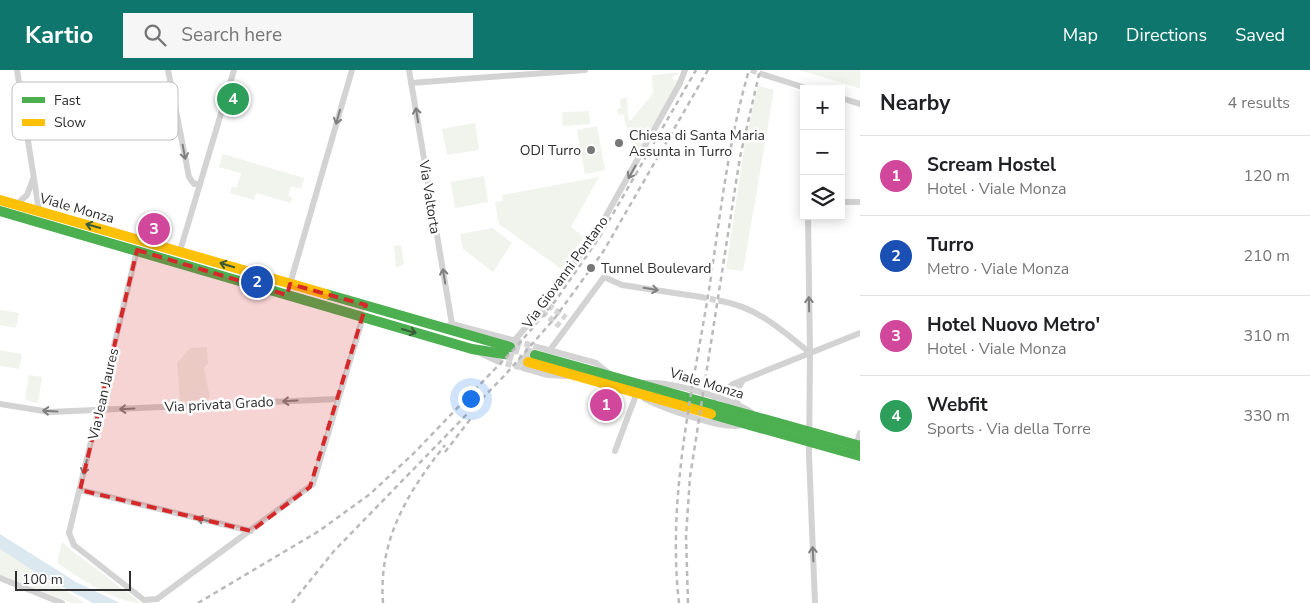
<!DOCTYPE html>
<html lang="en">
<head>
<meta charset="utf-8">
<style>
	:root { --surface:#fff; --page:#f6f6f6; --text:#202124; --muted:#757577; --line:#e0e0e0; --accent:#0f766e }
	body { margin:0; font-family:"Nunito Sans",sans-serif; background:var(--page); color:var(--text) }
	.controls { position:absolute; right:15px; top:15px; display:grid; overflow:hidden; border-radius:0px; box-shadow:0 2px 12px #0003 }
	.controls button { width:45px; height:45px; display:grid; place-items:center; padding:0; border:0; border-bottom:1px solid var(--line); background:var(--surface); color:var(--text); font:25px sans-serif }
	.scale { position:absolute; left:15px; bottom:12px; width:116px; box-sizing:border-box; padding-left:5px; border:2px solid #2e2e2e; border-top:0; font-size:14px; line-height:18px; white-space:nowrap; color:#2e2e2e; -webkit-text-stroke:4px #fff; paint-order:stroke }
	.you { position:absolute; left:470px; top:328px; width:18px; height:18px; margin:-12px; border:4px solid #fff; border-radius:50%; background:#1a73e8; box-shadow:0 0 0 8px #1a73e833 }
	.badge { display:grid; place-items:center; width:32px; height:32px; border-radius:50%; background:var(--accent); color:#fff; font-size:16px; font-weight:700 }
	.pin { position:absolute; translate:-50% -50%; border:2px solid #fff; box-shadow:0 1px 5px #0006 }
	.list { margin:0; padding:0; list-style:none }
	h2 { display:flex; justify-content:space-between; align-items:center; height:65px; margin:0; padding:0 20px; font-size:21px }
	h2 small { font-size:16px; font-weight:400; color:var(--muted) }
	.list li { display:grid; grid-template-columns:32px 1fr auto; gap:15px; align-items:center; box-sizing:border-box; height:80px; padding:0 20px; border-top:1px solid var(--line) }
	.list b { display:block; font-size:19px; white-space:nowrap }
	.list p { margin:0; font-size:16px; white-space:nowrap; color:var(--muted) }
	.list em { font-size:16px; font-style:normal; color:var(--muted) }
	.icon { flex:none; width:28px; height:28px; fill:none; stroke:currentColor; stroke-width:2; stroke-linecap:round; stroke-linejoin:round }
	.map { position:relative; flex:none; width:860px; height:533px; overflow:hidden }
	header { display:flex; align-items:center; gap:30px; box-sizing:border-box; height:70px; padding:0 25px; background:var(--accent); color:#fff }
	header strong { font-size:24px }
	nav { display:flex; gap:28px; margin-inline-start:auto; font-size:18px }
	.search { width:350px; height:45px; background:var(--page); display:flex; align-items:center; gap:12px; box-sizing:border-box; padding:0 18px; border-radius:0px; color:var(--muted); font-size:19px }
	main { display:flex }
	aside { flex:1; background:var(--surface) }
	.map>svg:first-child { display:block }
	.green { fill:#f1f3ed }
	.water { fill:#dbe8ef }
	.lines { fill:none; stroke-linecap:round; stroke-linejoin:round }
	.street-tunnel { stroke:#d5d5d5; stroke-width:6; stroke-dasharray:6 3; stroke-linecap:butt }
	.primary-tunnel { stroke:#d5d5d5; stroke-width:10; stroke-dasharray:10 5; stroke-linecap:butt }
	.street { stroke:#d3d3d3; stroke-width:6 }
	.fast { stroke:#4caf50; stroke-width:10 }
	.slow { stroke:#ffc107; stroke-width:10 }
	.rail { stroke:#bababa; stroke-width:2.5; stroke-dasharray:5 4; stroke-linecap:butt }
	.oneway { stroke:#808080 }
	.oneway2 { stroke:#385b3a }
	.marked { fill:#d62828; fill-opacity:0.2; stroke:#d62828; stroke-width:4; stroke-dasharray:10 6; stroke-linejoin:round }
	.poi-dot { fill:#777; stroke:#fff; stroke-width:2 }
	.labels { text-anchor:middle; stroke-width:5; stroke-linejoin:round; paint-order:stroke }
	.poi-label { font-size:14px; fill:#2e2e2e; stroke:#fff; text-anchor:start }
	.street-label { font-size:14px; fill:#2e2e2e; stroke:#fff }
	.key { fill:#fff; stroke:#c0c0c0; stroke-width:1 }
	.key-label { font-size:14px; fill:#2e2e2e }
</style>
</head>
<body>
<header>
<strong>Kartio</strong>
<div class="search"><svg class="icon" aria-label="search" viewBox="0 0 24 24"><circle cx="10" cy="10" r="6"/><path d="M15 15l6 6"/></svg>Search here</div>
<nav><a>Map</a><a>Directions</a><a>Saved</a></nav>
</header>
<main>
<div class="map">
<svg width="860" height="533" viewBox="0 0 860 533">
	<rect width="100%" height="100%" fill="#fff"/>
	<g class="green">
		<polygon points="799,0 860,0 860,19 856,17"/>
		<polygon points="676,3 678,4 672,7 674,11 680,8 639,80 633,76 632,71 628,70 626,63 633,61 632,57 627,58 623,44 619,45 617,39 621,38 620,29 627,28 628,47 630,51 653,24 652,5"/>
		<polygon points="758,16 774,20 743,201 726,199 745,73"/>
		<polygon points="589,41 590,54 563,56 562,42"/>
		<polygon points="475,53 479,80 447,85 442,59"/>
		<polygon points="597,56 605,100 585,104 577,60"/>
		<polygon points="223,84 304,108 301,119 291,116 288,126 292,127 291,133 256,123 254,130 230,123 232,117 237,118 241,103 219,97"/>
		<polygon points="484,106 488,132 455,138 451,112"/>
		<polygon points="599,107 571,157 584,167 561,199 499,154 495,132 503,131 502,125"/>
		<polygon points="493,158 512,173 493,202 463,179 460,164"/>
		<polygon points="401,175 404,194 396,198 394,176"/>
		<polygon points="0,240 19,243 16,258 0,255"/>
		<polygon points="207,277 208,293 204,298 210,328 180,332 177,293 190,278"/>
		<polygon points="0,280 22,284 19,299 0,296"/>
		<polygon points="29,305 42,307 38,333 25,330"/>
		<path d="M62,472L71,480L141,533C115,533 79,507 57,493Z"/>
		<polygon points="0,479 85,533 72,533 0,505"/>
	</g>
	<polygon class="water" points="0,464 76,512 120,533 93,533 40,505 0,479"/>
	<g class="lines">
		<g class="street-tunnel">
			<polyline points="751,0 762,4"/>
			<polyline points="701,227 721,231"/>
			<polyline points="548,235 566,248"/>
			<polyline points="542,242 560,256"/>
			<polyline points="516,271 541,278"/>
			<polyline points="497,291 523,298"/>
		</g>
		<g class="primary-tunnel">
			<polyline points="510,277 535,285"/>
			<polyline points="504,284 528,292"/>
		</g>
		<g class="street">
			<polyline points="17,0 39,141"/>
			<polyline points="168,0 189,107 194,114 200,114"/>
			<polyline points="409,0 452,254"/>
			<polyline points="762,4 809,19"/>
			<polyline points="411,13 585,0"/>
			<polyline points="841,28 860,34"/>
			<polyline points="841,132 860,132"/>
			<polyline points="16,135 27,125 33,109"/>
			<polyline points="808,146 810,283 809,385 815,533"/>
			<polyline points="137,180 69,463 74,475 144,530 157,529 313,414 363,247"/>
			<polyline points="180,181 234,0"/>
			<polyline points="290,214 352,0"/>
			<path d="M721,231C757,237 783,261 810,283"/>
			<polyline points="449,255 452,254 516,271"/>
			<polyline points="514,271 548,231 601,155 680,13 685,0"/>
			<polyline points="541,278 596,293 611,305"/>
			<polyline points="550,280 604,207 622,215 701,227"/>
			<polyline points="478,282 497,291"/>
			<polyline points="523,298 548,305 565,306"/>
			<path d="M644,313C669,310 730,329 751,342"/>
			<polyline points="715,328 733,314 860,263"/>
			<path d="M645,329C663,338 725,361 743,355"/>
			<polyline points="0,334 50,342 338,329"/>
			<polyline points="738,335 736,322 743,310"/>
			<polyline points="856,375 860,363"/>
			<polyline points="615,381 636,325"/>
			<polyline points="80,420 251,461"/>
			<polyline points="0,508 62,533"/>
		</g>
		<g class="fast">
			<polyline points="0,141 472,279 504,284"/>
			<polyline points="326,224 510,277"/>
			<polyline points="535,285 860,376"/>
			<polyline points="711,344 860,386"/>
		</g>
		<g class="slow">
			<polyline points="0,130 326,224"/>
			<polyline points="528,292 711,344"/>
		</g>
		<g class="rail">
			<polyline points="445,382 472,347"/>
			<polyline points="198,533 319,461 370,424 413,384 518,275 556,230 599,168 696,0"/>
			<polyline points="292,533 334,481 505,305 554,249 603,182 708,0"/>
			<path d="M383,533C378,470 408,422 445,375"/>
			<path d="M679,533C667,429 692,323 709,220C720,147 728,72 749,0"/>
			<polyline points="688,533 686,466 690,407 740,87 760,0"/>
		</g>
	</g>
	<defs><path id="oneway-shaft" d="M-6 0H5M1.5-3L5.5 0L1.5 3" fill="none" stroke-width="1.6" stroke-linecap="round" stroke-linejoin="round" transform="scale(1.25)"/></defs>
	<g class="oneway">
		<use href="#oneway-shaft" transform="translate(417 45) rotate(-99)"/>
		<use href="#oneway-shaft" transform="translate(338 47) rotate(106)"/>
		<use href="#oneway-shaft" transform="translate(184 82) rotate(79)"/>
		<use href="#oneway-shaft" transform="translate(632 102) rotate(119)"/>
		<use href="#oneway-shaft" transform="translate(444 206) rotate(-99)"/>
		<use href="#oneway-shaft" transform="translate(651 219) rotate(9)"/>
		<use href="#oneway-shaft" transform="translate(809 234) rotate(-91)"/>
		<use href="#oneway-shaft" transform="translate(290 331) rotate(177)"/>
		<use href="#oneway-shaft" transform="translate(127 339) rotate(177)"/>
		<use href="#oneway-shaft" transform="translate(50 341) rotate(-177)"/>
		<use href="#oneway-shaft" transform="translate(85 397) rotate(104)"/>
		<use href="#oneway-shaft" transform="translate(204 450) rotate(-167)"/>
		<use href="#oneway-shaft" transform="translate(813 484) rotate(-93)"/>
	</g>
	<g class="oneway2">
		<use href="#oneway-shaft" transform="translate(93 156) rotate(-164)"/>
		<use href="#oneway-shaft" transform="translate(227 195) rotate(-163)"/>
		<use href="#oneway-shaft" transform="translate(409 261) rotate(16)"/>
	</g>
	<path class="marked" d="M137,180L287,225L290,214L366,235L310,417L251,461L80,420Z"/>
	<g class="poi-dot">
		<circle cx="619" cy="73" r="5"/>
		<circle cx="591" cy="80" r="5"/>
		<circle cx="591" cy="198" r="5"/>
	</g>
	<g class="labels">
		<g class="poi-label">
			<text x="629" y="70">Chiesa di Santa Maria<tspan x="629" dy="16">Assunta in Turro</tspan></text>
			<text x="581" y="85" text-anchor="end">ODI Turro</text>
			<text x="601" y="203">Tunnel Boulevard</text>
		</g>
		<g class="street-label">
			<text transform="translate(430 127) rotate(81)" y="5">Via Valtorta</text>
			<text transform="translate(77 138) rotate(16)" y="5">Viale Monza</text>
			<text transform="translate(565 202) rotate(-54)" y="5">Via Giovanni Pontano</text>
			<text transform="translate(707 313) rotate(17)" y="5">Viale Monza</text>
			<text transform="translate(103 324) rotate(-77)" y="5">Via Jean Jaures</text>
			<text transform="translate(219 334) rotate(-3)" y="5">Via privata Grado</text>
		</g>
	</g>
	<rect x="12" y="12" width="166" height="58" rx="8" class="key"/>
	<rect x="22" y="27" width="23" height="6" fill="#4caf50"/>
	<rect x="22" y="49" width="23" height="7" fill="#ffc107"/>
	<g class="key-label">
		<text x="54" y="35">Fast</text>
		<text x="54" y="57">Slow</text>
	</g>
</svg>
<div class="controls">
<button>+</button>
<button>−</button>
<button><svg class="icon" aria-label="layers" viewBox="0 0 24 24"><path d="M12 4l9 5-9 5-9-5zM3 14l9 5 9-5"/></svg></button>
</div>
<div class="scale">100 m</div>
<div class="you"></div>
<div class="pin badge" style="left:606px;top:335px;background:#d1479c">1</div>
<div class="pin badge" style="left:257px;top:212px;background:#1a4fb4">2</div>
<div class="pin badge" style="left:154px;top:159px;background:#d1479c">3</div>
<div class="pin badge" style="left:233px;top:29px;background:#2e9e5b">4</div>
</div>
<aside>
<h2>Nearby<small>4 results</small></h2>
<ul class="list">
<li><span class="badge" style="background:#d1479c">1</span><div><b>Scream Hostel</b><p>Hotel · Viale Monza</p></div><em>120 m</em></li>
<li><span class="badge" style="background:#1a4fb4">2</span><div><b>Turro</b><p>Metro · Viale Monza</p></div><em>210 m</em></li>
<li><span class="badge" style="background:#d1479c">3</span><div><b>Hotel Nuovo Metro'</b><p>Hotel · Viale Monza</p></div><em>310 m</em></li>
<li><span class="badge" style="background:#2e9e5b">4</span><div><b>Webfit</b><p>Sports · Via della Torre</p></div><em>330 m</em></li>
</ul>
</aside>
</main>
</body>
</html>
